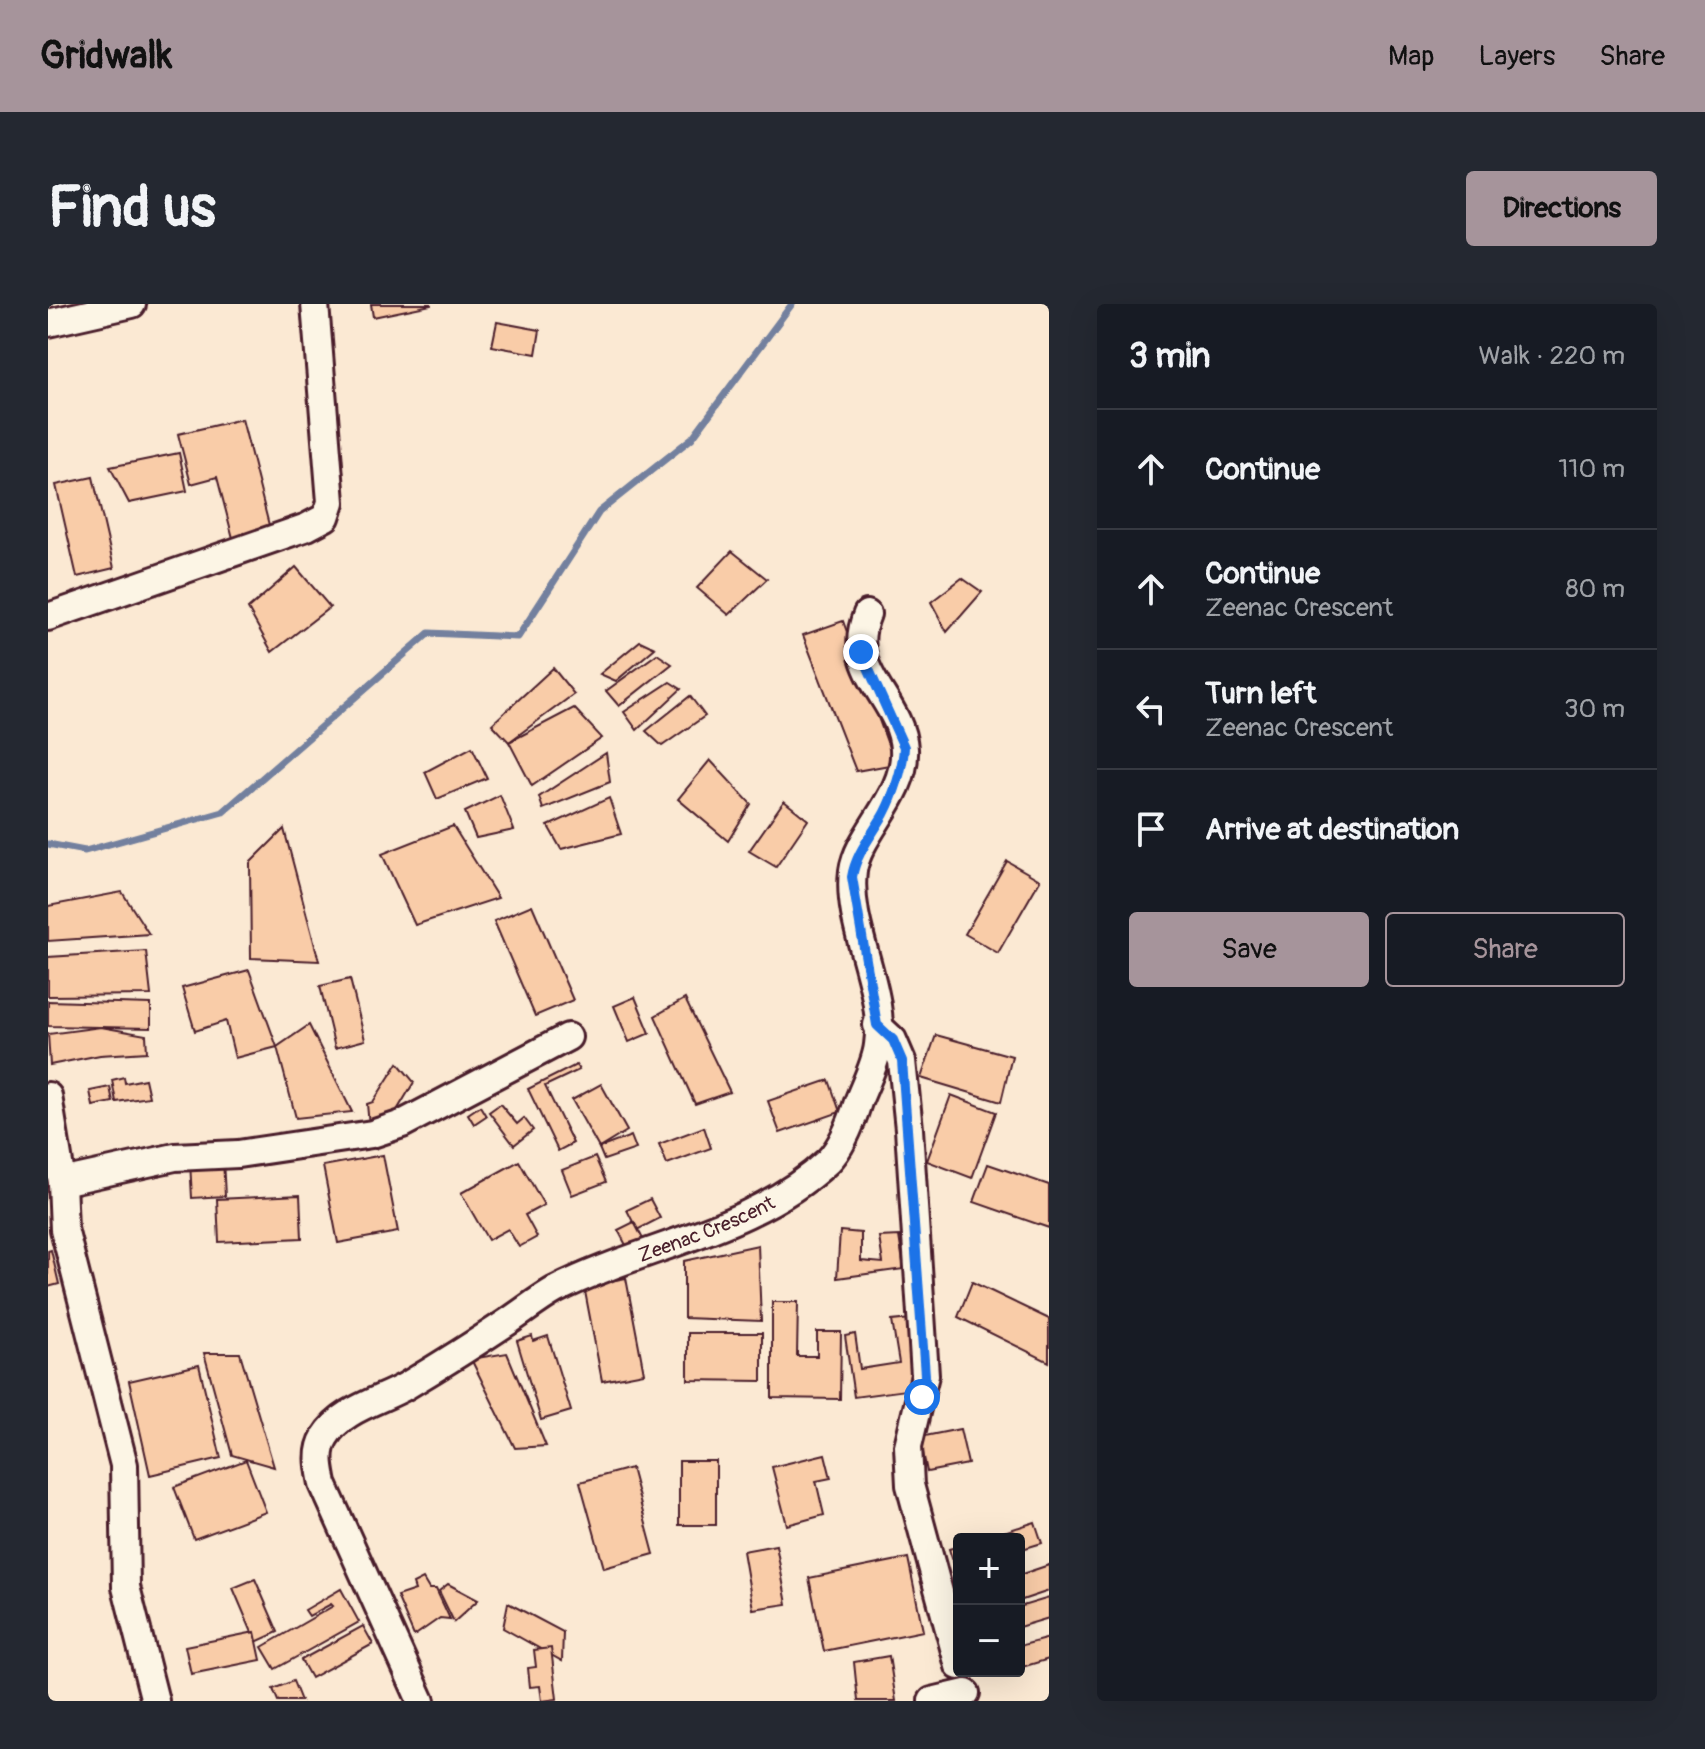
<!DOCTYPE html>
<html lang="en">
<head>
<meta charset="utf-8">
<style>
	:root { --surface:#171b24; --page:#242831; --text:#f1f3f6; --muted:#9ea1a6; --line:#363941; --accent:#a6949b }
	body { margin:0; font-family:Pangolin,sans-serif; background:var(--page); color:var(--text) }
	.controls { position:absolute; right:24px; bottom:24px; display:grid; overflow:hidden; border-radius:8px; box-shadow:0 8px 32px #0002 }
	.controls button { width:72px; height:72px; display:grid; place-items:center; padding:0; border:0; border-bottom:2px solid var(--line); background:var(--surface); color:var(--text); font:40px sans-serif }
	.stop { position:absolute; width:24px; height:24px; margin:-18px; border:6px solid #1a73e8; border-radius:50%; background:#fff }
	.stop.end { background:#1a73e8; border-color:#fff; box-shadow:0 2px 8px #0008 }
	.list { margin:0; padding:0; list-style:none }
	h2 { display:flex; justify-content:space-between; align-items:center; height:104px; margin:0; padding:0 32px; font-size:34px }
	h2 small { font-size:26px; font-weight:400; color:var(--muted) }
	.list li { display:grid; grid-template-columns:52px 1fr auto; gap:24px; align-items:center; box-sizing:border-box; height:120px; padding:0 32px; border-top:2px solid var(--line) }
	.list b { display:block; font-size:30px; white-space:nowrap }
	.list p { margin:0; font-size:26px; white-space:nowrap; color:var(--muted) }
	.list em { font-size:26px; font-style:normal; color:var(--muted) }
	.actions { display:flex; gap:16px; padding:24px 32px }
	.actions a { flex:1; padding:18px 0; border:2px solid var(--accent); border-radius:8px; text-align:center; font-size:28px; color:var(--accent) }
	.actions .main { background:var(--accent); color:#111 }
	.icon { flex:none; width:44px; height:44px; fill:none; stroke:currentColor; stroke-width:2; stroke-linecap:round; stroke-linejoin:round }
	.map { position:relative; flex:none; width:1001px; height:1397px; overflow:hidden; border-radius:8px }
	header { display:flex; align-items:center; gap:48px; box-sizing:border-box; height:112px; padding:0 40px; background:var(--accent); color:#111 }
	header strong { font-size:38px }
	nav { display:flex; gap:44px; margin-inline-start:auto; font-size:28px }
	.intro { display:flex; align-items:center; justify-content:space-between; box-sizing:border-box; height:192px; padding:0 48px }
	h1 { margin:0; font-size:56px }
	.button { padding:20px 36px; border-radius:8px; background:var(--accent); color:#111; font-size:28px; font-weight:700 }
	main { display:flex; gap:48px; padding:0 48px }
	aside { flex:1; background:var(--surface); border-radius:8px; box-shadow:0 8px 32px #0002 }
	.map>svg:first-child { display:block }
</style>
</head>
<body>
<header>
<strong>Gridwalk</strong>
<nav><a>Map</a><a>Layers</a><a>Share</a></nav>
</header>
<div class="intro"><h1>Find us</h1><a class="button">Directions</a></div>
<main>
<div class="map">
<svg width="1001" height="1397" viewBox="0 0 1001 1397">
	<rect width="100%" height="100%" fill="#fbe9d3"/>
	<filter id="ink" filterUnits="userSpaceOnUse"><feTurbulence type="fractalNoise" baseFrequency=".0125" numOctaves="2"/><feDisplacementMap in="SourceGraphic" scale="16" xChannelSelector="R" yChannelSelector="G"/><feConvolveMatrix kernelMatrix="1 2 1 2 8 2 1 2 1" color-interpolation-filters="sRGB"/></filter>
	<g filter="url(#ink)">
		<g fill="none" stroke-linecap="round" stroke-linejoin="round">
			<path stroke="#73809e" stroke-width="7" d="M0 540 37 547 175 508 381 329 470 333 551 208 644 134 744 0"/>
		</g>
		<g fill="#f9cca8" stroke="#4a1f2b" stroke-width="2">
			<path d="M323 0H383V1L325 13Z"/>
			<path d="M449 18 492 26 488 50 444 42Z"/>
			<path d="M194 115 223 229 186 238 169 173 143 180 130 130Z"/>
			<path d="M131 149 139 187 81 199 62 163Z"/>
			<path d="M45 173 66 264 29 273 8 181Z"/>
			<path d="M684 247 719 275 681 311 649 284Z"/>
			<path d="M248 263 282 303 224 348 200 305Z"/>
			<path d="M914 274 934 288 899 328 883 298Z"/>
			<path d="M795 317 847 460 808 467 755 331Z"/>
			<path d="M592 337 607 344 568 377 552 370Z"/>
			<path d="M609 350 624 360 571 402 558 387Z"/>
			<path d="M505 364 526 390 461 438 444 420Z"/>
			<path d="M622 378 633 385 589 426 576 408Z"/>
			<path d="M642 392 657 412 614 442 598 427Z"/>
			<path d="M526 404 554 434 484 482 461 438Z"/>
			<path d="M424 443 439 474 389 495 377 468Z"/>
			<path d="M558 449 562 478 495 505 491 493Z"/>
			<path d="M662 456 703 500 680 537 630 495Z"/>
			<path d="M452 491 466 526 428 534 417 508Z"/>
			<path d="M561 494 573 530 513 545 500 522Z"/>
			<path d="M736 497 760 516 728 563 701 547Z"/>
			<path d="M405 522 450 594 367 621 334 550Z"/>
			<path d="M236 525 271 657 203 654 202 559Z"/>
			<path d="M959 557 992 576 950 649 917 630Z"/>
			<path d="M74 588 101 630 0 637V602Z"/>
			<path d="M484 601 525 696 487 712 446 617Z"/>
			<path d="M98 647 103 691 0 692V653Z"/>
			<path d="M201 666 229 743 187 754 178 717 147 727 134 684Z"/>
			<path d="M302 675 317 736 287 744 272 682Z"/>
			<path d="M587 693 602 729 581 738 566 702Z"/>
			<path d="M637 695 682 788 647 800 607 712Z"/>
			<path d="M0 697 103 700V724L0 722Z"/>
			<path d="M261 721 304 808 248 814 229 743Z"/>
			<path d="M53 723 98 731 99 748 52 751 2 761 0 730Z"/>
			<path d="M888 731 964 752 953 798 873 774Z"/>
			<path d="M350 759 366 778 342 818 321 821 319 800 325 798Z"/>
			<path d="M528 761 531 766 497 782 525 839 510 847 480 785Z"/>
			<path d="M76 773 77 779 97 775 101 793 68 798 64 776Z"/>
			<path d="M781 776 792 808 732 829 720 797Z"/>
			<path d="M553 780 579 827 551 844 524 796Z"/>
			<path d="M62 783 65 798 45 802 42 787Z"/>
			<path d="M903 791 948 808 924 874 879 857Z"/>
			<path d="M452 800 469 820 476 814 485 826 466 841 441 808Z"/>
			<path d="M432 802 438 812 426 820 420 810Z"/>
			<path d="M656 823 663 844 619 860 611 840Z"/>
			<path d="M583 832 588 845 556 856 551 844Z"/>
			<path d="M335 851 350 928 290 939 275 862Z"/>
			<path d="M547 853 558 878 524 891 514 866Z"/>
			<path d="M175 856 177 892 144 894 142 858Z"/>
			<path d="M471 857 496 901 477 911 489 933 471 943 460 925 440 936 413 889Z"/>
			<path d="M940 860 1001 881V924L926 898Z"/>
			<path d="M252 891 254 934 171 938 169 895Z"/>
			<path d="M602 895 612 914 589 926 579 906Z"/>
			<path d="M586 918 596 937 580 945 570 926Z"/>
			<path d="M792 927 813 929V957L835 959 831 933 851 932 856 965 789 974Z"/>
			<path d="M710 941 713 1017 636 1014V957Z"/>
			<path d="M3 946 11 980 0 983V947Z"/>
			<path d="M578 974 596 1069 554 1077 536 982Z"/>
			<path d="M924 978 1001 1015V1058L910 1013Z"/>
			<path d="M724 998H750L749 1052H769V1028H793L792 1095 724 1094Z"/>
			<path d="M863 1015 873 1084 806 1093 797 1032 807 1030 812 1065 851 1059 844 1017Z"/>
			<path d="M640 1029H714V1077L640 1076Z"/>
			<path d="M484 1032 485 1037 500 1032 523 1107 493 1116 469 1037Z"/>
			<path d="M156 1049H192L226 1163 184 1151Z"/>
			<path d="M459 1049 498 1142 467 1144 423 1055Z"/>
			<path d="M151 1061 173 1154 102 1171 81 1077Z"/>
			<path d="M912 1125 920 1160 879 1168 872 1133Z"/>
			<path d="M777 1150 783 1174 768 1177 776 1211 739 1221 724 1163Z"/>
			<path d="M198 1156 218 1208 146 1235 126 1183Z"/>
			<rect x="631" y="1157" width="37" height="64"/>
			<path d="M583 1164 606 1250 556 1264 532 1178Z"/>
			<path d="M987 1218 994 1239 971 1246V1235H934Z"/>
			<path d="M728 1241 739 1300 705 1305 695 1247Z"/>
			<path d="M911 1242V1276L901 1245Z"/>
			<path d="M860 1254 875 1327 776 1347 761 1274Z"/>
			<path d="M1001 1261V1287L971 1297V1271Z"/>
			<path d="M207 1275 230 1328 208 1338 185 1284Z"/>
			<path d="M375 1275 381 1285H388L402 1315 392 1314 366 1332 349 1292 367 1286 365 1280Z"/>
			<path d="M400 1280 430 1296 406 1318 391 1287Z"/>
			<path d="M293 1285 311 1318 227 1365 214 1343 285 1302 283 1300 261 1312 257 1306Z"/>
			<path d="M1001 1294V1314L971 1323V1303Z"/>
			<path d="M460 1299 515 1328 514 1357 455 1324Z"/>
			<path d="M315 1322 325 1340 263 1374 253 1356Z"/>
			<path d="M207 1328 213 1356 143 1370 137 1342Z"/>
			<path d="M1001 1334V1355L971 1364V1342Z"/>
			<path d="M503 1344 509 1395 494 1397 492 1382 482 1383 480 1364 488 1363 486 1346Z"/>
			<path d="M841 1352 848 1397H810L806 1358Z"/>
			<path d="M245 1377 253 1397H230L225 1385Z"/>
		</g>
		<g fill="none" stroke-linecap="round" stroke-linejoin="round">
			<defs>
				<g id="minor">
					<path d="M0 19 84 0"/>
					<path d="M0 313 259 223 278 213 283 198 267 0"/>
					<path d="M829 721 845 736 854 757 861 825 877 1071 860 1142 862 1181 911 1362"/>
					<path d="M0 792 14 878 16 925 76 1161 78 1283 107 1397"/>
					<path d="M14 878 127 853 190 850 324 830 354 820 520 733"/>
					<path id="s1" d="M373 1397 275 1180C272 1164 268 1148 277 1133 294 1105 332 1097 358 1082 393 1061 428 1039 461 1017 476 1007 491 995 507 986 596 941 705 927 780 857 794 843 804 817 810 798 817 780 828 759 830 741 838 684 798 623 805 567 810 529 859 491 856 445 853 394 795 368 819 310"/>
					<path d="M884 1397 918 1389"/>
				</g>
			</defs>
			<use href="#minor" stroke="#4a1f2b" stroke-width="32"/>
			<use href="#minor" stroke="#fcf5e5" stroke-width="26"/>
		</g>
	</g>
	<g fill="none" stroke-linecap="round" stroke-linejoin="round" filter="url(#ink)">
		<path stroke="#1a73e8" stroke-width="10" d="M813 348 856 443C855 464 846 491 836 510 824 531 808 549 804 573L829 721 845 736 854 757 877 1071 874 1093"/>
	</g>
	<g text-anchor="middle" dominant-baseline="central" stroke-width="6" stroke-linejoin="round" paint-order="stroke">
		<g font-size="20" fill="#4a1f2b" stroke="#fcf5e5">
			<text stroke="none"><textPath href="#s1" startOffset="724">Zeenac Crescent</textPath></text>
		</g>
	</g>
</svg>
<div class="controls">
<button>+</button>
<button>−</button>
</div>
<div class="stop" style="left:874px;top:1093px"></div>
<div class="stop end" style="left:813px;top:348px"></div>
</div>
<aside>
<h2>3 min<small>Walk · 220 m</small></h2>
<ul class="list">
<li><svg class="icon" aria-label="ahead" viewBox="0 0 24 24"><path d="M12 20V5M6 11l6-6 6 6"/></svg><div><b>Continue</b></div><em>110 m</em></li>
<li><svg class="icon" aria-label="ahead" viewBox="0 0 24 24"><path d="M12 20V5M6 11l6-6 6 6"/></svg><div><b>Continue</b><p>Zeenac Crescent</p></div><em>80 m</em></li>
<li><svg class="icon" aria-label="left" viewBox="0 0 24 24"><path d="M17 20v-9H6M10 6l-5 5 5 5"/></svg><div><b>Turn left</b><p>Zeenac Crescent</p></div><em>30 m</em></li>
<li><svg class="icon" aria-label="arrive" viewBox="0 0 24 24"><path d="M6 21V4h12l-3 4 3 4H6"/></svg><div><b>Arrive at destination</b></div></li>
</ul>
<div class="actions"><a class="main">Save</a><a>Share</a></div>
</aside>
</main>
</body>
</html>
